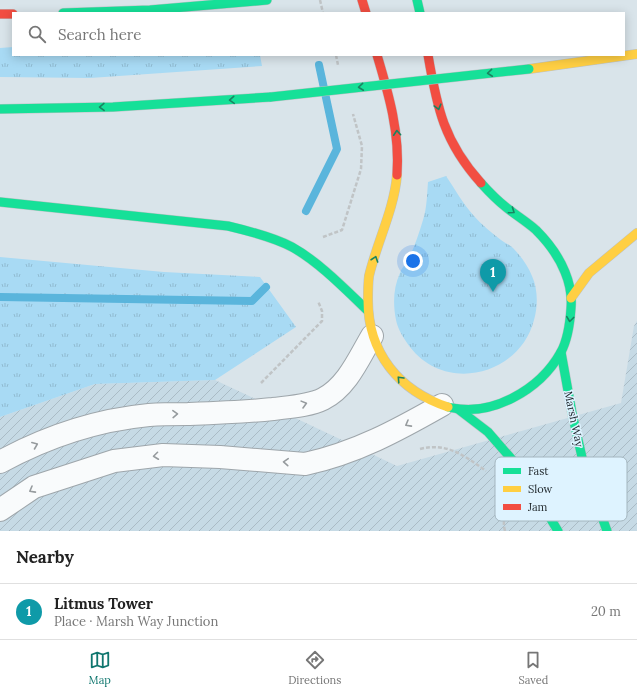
<!DOCTYPE html>
<html lang="en">
<head>
<meta charset="utf-8">
<style>
	:root { --surface:#fff; --page:#f6f6f6; --text:#222; --muted:#767676; --line:#e0e0e0; --accent:#0f766e }
	body { margin:0; font-family:Lora,serif; background:var(--page); color:var(--text) }
	.you { position:absolute; left:413px; top:261px; width:14px; height:14px; margin:-10px; border:3px solid #fff; border-radius:50%; background:#1a73e8; box-shadow:0 0 0 6px #1a73e833 }
	.badge { display:grid; place-items:center; width:26px; height:26px; border-radius:50%; background:var(--accent); color:#fff; font-size:13px; font-weight:700 }
	.pin { position:absolute; translate:-50% -33px; filter:drop-shadow(0 1px 2px #0008) }
	.pin::after { content:''; position:absolute; top:21px; width:14px; height:12px; background:inherit; clip-path:polygon(0 0,100% 0,50% 100%) }
	.list { margin:0; padding:0; list-style:none }
	h2 { display:flex; justify-content:space-between; align-items:center; height:52px; margin:0; padding:0 16px; font-size:17px }
	h2 small { font-size:13px; font-weight:400; color:var(--muted) }
	.list li { display:grid; grid-template-columns:26px 1fr auto; gap:12px; align-items:center; box-sizing:border-box; height:56px; padding:0 16px; border-top:1px solid var(--line) }
	.list b { display:block; font-size:15px; white-space:nowrap }
	.list p { margin:0; font-size:13px; white-space:nowrap; color:var(--muted) }
	.list em { font-size:13px; font-style:normal; color:var(--muted) }
	.icon { flex:none; width:22px; height:22px; fill:none; stroke:currentColor; stroke-width:2; stroke-linecap:round; stroke-linejoin:round }
	.map { position:relative; flex:none; width:637px; height:531px; overflow:hidden }
	.search { position:absolute; background:var(--surface); box-shadow:0 2px 10px #0003; left:12px; right:12px; top:12px; height:44px; display:flex; align-items:center; gap:10px; box-sizing:border-box; padding:0 14px; border-radius:0px; color:var(--muted); font-size:15px }
	.sheet { height:108px; background:var(--surface) }
	nav { display:flex; justify-content:space-around; align-items:center; box-sizing:border-box; height:56px; border-top:1px solid var(--line); background:var(--surface); font-size:11px; color:var(--muted) }
	nav a { display:grid; justify-items:center; gap:2px }
	nav .on { color:var(--accent) }
	.map>svg:first-child { display:block }
</style>
</head>
<body>
<div class="map">
<svg width="637" height="531" viewBox="0 0 637 531">
	<defs>
		<pattern id="industrial-furrows" width="10" height="10" patternUnits="userSpaceOnUse"><rect width="10" height="10" fill="#c6dae5"/><path d="M-1 1l2-2M0 10L10 0M9 11l2-2" fill="none" stroke="#aabbc5"/></pattern>
		<pattern id="grass-tufts" width="24" height="20" patternUnits="userSpaceOnUse"><rect width="24" height="20" fill="#a8daf4"/><path d="M3 7l-1-3M5 7V3M7 7l1-3M15 17l-1-3M17 17v-4M19 17l1-3" fill="none" stroke="#90bbd1"/></pattern>
	</defs>
	<rect width="100%" height="100%" fill="#d9e4ea"/>
	<path fill="url(#industrial-furrows)" d="M637 321V531H0V417L95 384 215 380 397 466 621 403 634 326Z"/>
	<g fill="url(#grass-tufts)">
		<path d="M13 47V55H260L262 66 90 78 0 77V48Z"/>
		<path d="M446 176C455 189 463 204 474 216 481 224 492 233 501 240 505 243 510 245 513 248 521 256 528 266 532 276 538 289 538 306 534 320 520 375 446 394 410 347 404 339 398 330 396 320 393 305 393 288 400 273 402 267 407 263 409 258 415 246 419 233 423 220 427 208 427 194 428 182Z"/>
		<path d="M0 257 164 272 260 277 296 327 215 380 95 384 0 417Z"/>
	</g>
	<g fill="none" stroke-linecap="round" stroke-linejoin="round">
		<g stroke="#5ab5dc" stroke-width="8">
			<path d="M306 211 337 149 319 65"/>
			<path d="M0 297 252 301 266 287"/>
		</g>
		<defs>
			<g id="street">
				<path d="M0 462C46 437 97 420 149 415 162 414 175 414 188 414 216 413 245 412 273 409 288 407 309 406 323 399 347 387 359 358 372 336"/>
				<path d="M0 510 34 487 114 461 163 455 220 457 305 464C356 453 398 430 442 405"/>
			</g>
			<g id="fast">
				<path d="M417 0 420 13"/>
				<path d="M63 13 150 10 267 0"/>
				<path d="M0 109 113 107 271 97"/>
				<path d="M0 202 228 226C249 231 273 237 292 247 319 262 345 289 367 310"/>
				<path d="M561 352 572 413 584 466 607 531"/>
				<path d="M448 407C491 418 540 390 561 352 568 339 570 323 571 308 572 296 570 284 565 272 559 257 548 242 536 230 527 222 517 216 507 208 498 201 489 192 481 183"/>
				<path d="M458 409 488 432 522 471 558 531"/>
			</g>
			<g id="slow">
				<path d="M529 69 637 54"/>
				<path d="M397 175C394 210 377 242 369 276 368 284 368 292 368 300 368 353 399 391 448 407"/>
				<path d="M571 298 589 273 637 233"/>
			</g>
			<g id="jam">
				<path d="M362 0 366 13"/>
				<path d="M0 14H13"/>
				<path d="M377 55C389 95 400 133 397 175"/>
				<path d="M428 55C437 108 444 142 481 183"/>
			</g>
		</defs>
		<use href="#street" stroke="#9ea6ab" stroke-width="24"/>
		<use href="#fast" stroke="#bcc2c5" stroke-width="10"/>
		<use href="#slow" stroke="#bcc2c5" stroke-width="10"/>
		<use href="#jam" stroke="#bcc2c5" stroke-width="10"/>
		<g stroke="#c0c4c6" stroke-width="2.5" stroke-dasharray="4 2" stroke-linecap="butt">
			<path d="M320 0 323 13"/>
			<path d="M336 55 338 65"/>
			<path d="M323 237 342 230 361 169 362 146 353 114"/>
			<path d="M261 383 322 321V311L318 301"/>
			<path d="M420 449C447 442 465 456 486 471"/>
			<path d="M505 531C502 519 505 515 514 508"/>
		</g>
		<use href="#street" stroke="#f9fbfc" stroke-width="22"/>
		<use href="#fast" stroke="#16e098" stroke-width="9"/>
		<use href="#slow" stroke="#ffcf43" stroke-width="9"/>
		<use href="#jam" stroke="#f24e42" stroke-width="9"/>
		<defs>
			<path id="fast-bridge" d="M271 97 529 69"/>
		</defs>
		<use href="#fast-bridge" stroke="#bcc2c5" stroke-width="10" stroke-linecap="butt"/>
		<use href="#fast-bridge" stroke="#16e098" stroke-width="9"/>
	</g>
	<defs><path id="oneway-chevron" d="M-2-3.5L2.5 0L-2 3.5" fill="none" stroke-width="1.6" stroke-linecap="round" stroke-linejoin="round"/></defs>
	<g stroke="#1a8361">
		<use href="#oneway-chevron" transform="translate(490 73) rotate(174)"/>
		<use href="#oneway-chevron" transform="translate(361 87) rotate(174)"/>
		<use href="#oneway-chevron" transform="translate(232 100) rotate(176)"/>
		<use href="#oneway-chevron" transform="translate(102 107) rotate(179)"/>
		<use href="#oneway-chevron" transform="translate(438 107) rotate(75)"/>
		<use href="#oneway-chevron" transform="translate(397 133) rotate(-94)"/>
		<use href="#oneway-chevron" transform="translate(512 211) rotate(35)"/>
		<use href="#oneway-chevron" transform="translate(375 259) rotate(-71)"/>
		<use href="#oneway-chevron" transform="translate(570 319) rotate(97)"/>
		<use href="#oneway-chevron" transform="translate(400 379) rotate(-133)"/>
	</g>
	<g stroke="#969b9e">
		<use href="#oneway-chevron" transform="translate(304 404) rotate(-15)"/>
		<use href="#oneway-chevron" transform="translate(175 414) rotate(-2)"/>
		<use href="#oneway-chevron" transform="translate(408 424) rotate(151)"/>
		<use href="#oneway-chevron" transform="translate(35 445) rotate(-22)"/>
		<use href="#oneway-chevron" transform="translate(156 456) rotate(173)"/>
		<use href="#oneway-chevron" transform="translate(286 462) rotate(-176)"/>
		<use href="#oneway-chevron" transform="translate(32 490) rotate(151)"/>
	</g>
	<g text-anchor="middle" dominant-baseline="central" stroke-width="3" stroke-linejoin="round" paint-order="stroke">
		<g font-size="11" fill="#1e262a" stroke="#def3ff">
			<text transform="translate(574 419) rotate(78)">Marsh Way</text>
		</g>
	</g>
	<rect x="495" y="457" width="132" height="64" rx="6" fill="#def3ff" stroke="#a4b6bf" stroke-width="1"/>
	<rect x="503" y="468" width="18" height="6" fill="#16e098"/>
	<rect x="503" y="486" width="18" height="6" fill="#ffcf43"/>
	<rect x="503" y="504" width="18" height="6" fill="#f24e42"/>
	<g font-size="11" fill="#1e262a">
		<text x="528" y="475">Fast</text>
		<text x="528" y="493">Slow</text>
		<text x="528" y="511">Jam</text>
	</g>
</svg>
<div class="you"></div>
<div class="pin badge" style="left:493px;top:292px;background:#0f9aa8">1</div>
<div class="search"><svg class="icon" aria-label="search" viewBox="0 0 24 24"><circle cx="10" cy="10" r="6"/><path d="M15 15l6 6"/></svg>Search here</div>
</div>
<section class="sheet">
<h2>Nearby<small></small></h2>
<ul class="list">
<li><span class="badge" style="background:#0f9aa8">1</span><div><b>Litmus Tower</b><p>Place · Marsh Way Junction</p></div><em>20 m</em></li>
</ul>
</section>
<nav>
<a class="on"><svg class="icon" aria-label="map" viewBox="0 0 24 24"><path d="M3 6l6-2 6 2 6-2v14l-6 2-6-2-6 2zM9 4v14M15 6v14"/></svg>Map</a>
<a><svg class="icon" aria-label="directions" viewBox="0 0 24 24"><path d="M12 3l9 9-9 9-9-9zM9 14v-3h6M13 9l2 2-2 2"/></svg>Directions</a>
<a><svg class="icon" aria-label="saved" viewBox="0 0 24 24"><path d="M7 4h10v16l-5-4-5 4z"/></svg>Saved</a>
</nav>
</body>
</html>
